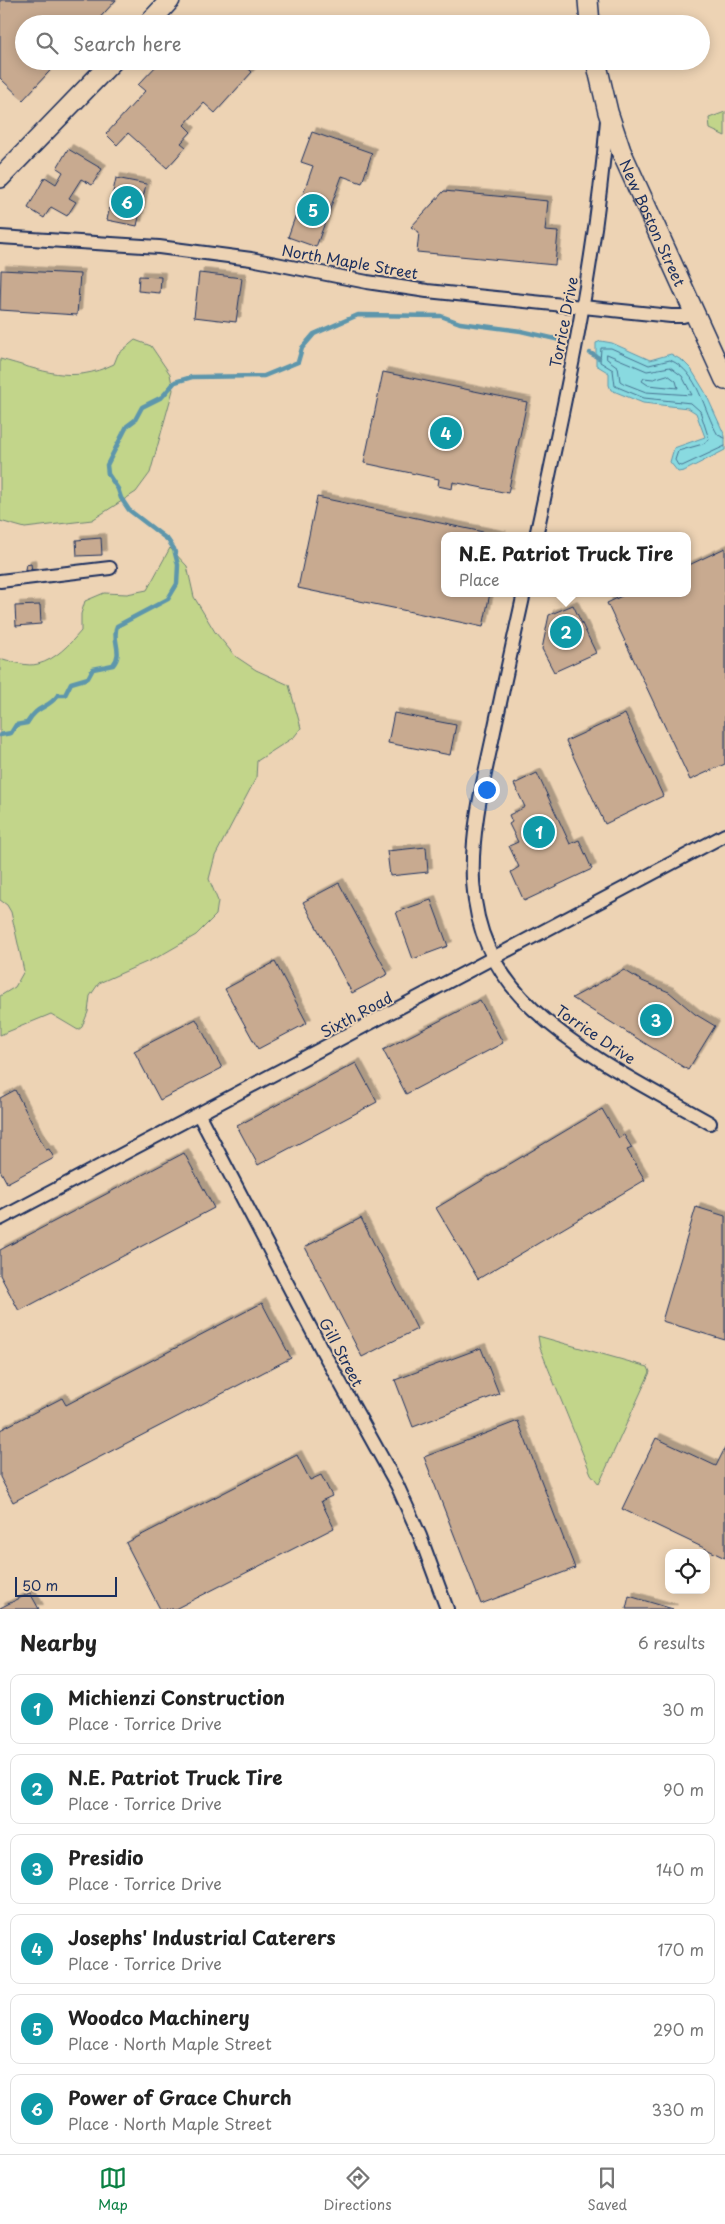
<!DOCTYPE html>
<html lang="en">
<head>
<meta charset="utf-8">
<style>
	:root { --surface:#fff; --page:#f6f6f6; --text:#222; --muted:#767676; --line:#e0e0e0; --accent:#0b8043 }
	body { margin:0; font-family:"Playpen Sans",sans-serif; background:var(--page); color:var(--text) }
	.controls { position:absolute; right:15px; bottom:15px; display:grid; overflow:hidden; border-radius:10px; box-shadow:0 2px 12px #0003 }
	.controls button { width:45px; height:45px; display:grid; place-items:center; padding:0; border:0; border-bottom:1px solid var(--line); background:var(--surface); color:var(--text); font:25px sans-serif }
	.scale { position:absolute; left:15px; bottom:12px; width:102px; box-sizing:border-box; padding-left:5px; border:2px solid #1b2f5e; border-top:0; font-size:14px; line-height:18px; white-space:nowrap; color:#1b2f5e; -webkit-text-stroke:4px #edd3b4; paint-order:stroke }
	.you { position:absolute; left:486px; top:789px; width:18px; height:18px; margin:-12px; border:4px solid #fff; border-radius:50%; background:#1a73e8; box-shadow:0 0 0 8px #1a73e833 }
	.badge { display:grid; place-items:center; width:32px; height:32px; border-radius:50%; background:var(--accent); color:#fff; font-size:16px; font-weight:700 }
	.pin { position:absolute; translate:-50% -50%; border:2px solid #fff; box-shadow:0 1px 5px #0006 }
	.popup { position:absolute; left:441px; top:532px; width:250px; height:65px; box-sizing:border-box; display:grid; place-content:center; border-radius:10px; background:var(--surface); filter:drop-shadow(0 1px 4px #0005); font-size:16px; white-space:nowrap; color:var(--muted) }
	.popup b { font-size:19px; color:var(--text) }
	.popup::after { content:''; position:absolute; left:50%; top:100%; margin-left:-10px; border:10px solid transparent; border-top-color:var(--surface) }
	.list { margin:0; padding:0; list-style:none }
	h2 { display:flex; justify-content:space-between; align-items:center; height:65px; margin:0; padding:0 20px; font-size:21px }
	h2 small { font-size:16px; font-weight:400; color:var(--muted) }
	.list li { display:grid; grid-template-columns:32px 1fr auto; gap:15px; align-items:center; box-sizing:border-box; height:70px; margin:0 10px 10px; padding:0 10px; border:1px solid var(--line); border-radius:10px }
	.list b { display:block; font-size:19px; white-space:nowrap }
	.list p { margin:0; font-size:16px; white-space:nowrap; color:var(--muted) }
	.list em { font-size:16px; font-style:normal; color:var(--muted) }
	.icon { flex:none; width:28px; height:28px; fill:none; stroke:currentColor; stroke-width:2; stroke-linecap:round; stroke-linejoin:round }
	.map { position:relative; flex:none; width:725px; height:1609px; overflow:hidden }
	.search { position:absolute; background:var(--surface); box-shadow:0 2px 12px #0003; left:15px; right:15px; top:15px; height:55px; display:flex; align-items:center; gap:12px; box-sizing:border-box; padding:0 18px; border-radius:28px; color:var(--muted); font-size:19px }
	.sheet { height:545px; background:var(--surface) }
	nav { display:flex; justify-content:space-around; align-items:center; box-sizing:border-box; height:70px; border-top:1px solid var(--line); background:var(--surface); font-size:14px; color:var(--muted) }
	nav a { display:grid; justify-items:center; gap:2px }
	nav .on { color:var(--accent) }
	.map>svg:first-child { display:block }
</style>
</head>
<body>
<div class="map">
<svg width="725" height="1609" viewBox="0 0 725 1609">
	<defs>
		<filter id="shadow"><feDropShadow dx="4.5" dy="-4.5" stdDeviation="0" flood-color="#0004"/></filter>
	</defs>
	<rect width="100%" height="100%" fill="#edd3b4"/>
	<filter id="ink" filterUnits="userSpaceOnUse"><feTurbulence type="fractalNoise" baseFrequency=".02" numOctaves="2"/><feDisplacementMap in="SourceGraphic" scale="10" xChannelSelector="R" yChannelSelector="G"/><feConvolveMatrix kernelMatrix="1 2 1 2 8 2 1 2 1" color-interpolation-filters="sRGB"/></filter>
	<g filter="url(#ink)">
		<g fill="#c2d58a" stroke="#6e8274">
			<path d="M725 112V136L710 129 709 118Z"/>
			<path d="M135 340 151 346 170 374 173 390 150 473 136 492 92 520 25 528 0 521V359C42 370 71 385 114 364L118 354Z"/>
			<path d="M170 548 187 566 194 597 215 632 235 656 256 670 289 685 301 728 294 737 257 761 256 778 215 856 209 879 218 901 216 915 196 935 158 957 99 983 90 996 88 1012 82 1027 78 1030 51 1014 0 1035V996L15 987 24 971 11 912 7 905 0 900V661L3 659C14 662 27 667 38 664 55 660 70 644 81 631V614L85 601 104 593 127 594 147 590Z"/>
			<path d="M538 1336 648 1367 650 1372 599 1484 591 1474 540 1348Z"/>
		</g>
		<path fill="#89dae0" stroke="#5d96ac" d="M601 341 612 343 650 360 671 354 683 361 691 369 705 392 725 436V450L684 471 678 472 670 462 674 448 705 437 696 413 688 408 643 403 611 390 609 385V373L596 365V343Z"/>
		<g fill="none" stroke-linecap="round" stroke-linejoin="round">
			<g stroke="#477392" stroke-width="1">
				<path d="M607 354 647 371 670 367 682 376 692 395 646 392 623 383 620 381 618 367 607 359Z"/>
				<path d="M668 375 676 381 678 388 648 385 642 381 644 378 653 379Z"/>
				<path d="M725 438 718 435C703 410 699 372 670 360L649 365 611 348H601L600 362 613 370 615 386 644 398 691 403 700 411 709 439 703 444 678 451 675 460 678 465 682 466 725 446"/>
			</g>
			<g stroke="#5d96ac" stroke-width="4.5">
				<path d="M590 353 599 358"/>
				<path d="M0 735 11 733 16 725 27 723C38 704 47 710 58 695H65L71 683 88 678 93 669 113 665C124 652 111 640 117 626L168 599 177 584 178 565 174 549 168 540 129 510 121 498 118 489 108 474 107 465 127 426 135 420 142 407 162 397 175 382 192 377 264 376 298 362 302 348 314 334 358 315 441 316 460 323 521 331 560 340"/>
			</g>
		</g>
		<g fill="#c8aa90" stroke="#1b2f5e" filter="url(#shadow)">
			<path d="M0 0H116L94 24H24V61H59L23 100 0 78Z"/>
			<path d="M161 61H240L252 72 215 113 204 103 184 125 191 132 181 143 186 147 167 168 128 133 117 145 106 134 145 91 138 85Z"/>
			<path d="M312 132 372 153 362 183 342 176 316 247 288 237 313 166 301 162Z"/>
			<path d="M68 149 102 169 92 185 81 179 69 198 76 202 67 216 51 207 44 218 28 208 45 177 56 184 63 172 57 168Z"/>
			<path d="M116 178 146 184 137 226 107 220Z"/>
			<path d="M444 191 548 201 545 231 558 232 555 265 417 252 419 232 411 227Z"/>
			<path d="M1 270 80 274 77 315 0 310Z"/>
			<path d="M199 273 242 278 236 322 194 317Z"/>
			<path d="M139 276 161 277 160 293 138 291Z"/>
			<path d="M383 372 527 402 508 493 453 482 452 489 438 486 439 479 364 463Z"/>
			<path d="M317 497 502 536H445V593H490L483 627 298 588Z"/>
			<path d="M101 538 102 555 77 556 76 540Z"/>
			<path d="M725 548V764L690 780 607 603 628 593H687V566Z"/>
			<path d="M31 564 32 572 24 573 26 565Z"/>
			<path d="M40 605 41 624 16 626 15 606Z"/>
			<path d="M573 605 596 653 554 672 542 649 549 615Z"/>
			<path d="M394 713 456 725 450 755 388 743Z"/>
			<path d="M625 714 663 796 605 824 566 741Z"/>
			<path d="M537 773 570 844 579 840 592 869 524 901 511 872 519 867 509 846 518 842 509 824 512 822 509 815 525 807 514 784Z"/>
			<path d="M426 847 428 872 390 876 387 851Z"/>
			<path d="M339 883 388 974 352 993 303 902Z"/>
			<path d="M431 900 448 946 413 959 396 912Z"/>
			<path d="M275 962 307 1023 258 1049 225 989Z"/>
			<path d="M624 970 642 981 669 992 695 1014 715 1026 688 1070 572 998Z"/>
			<path d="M480 1000 503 1043 406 1094 383 1050Z"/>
			<path d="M196 1019 222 1068 160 1100 134 1051Z"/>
			<path d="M356 1063 377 1102 258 1165 237 1126Z"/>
			<path d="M15 1090 46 1150 49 1149 54 1158 7 1183 0 1170V1098Z"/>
			<path d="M602 1109 619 1138 624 1135 632 1148 627 1150 645 1180 478 1279 436 1208Z"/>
			<path d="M184 1153 214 1208 19 1311 0 1275V1250Z"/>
			<path d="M696 1207 725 1216V1340L662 1321Z"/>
			<path d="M361 1218 417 1329 362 1357 305 1247Z"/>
			<path d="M262 1303 291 1358 13 1502 0 1477V1430L62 1398 66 1405Z"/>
			<path d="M481 1348 499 1394 413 1427 395 1380Z"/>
			<path d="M518 1421 575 1568 481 1604 424 1457Z"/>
			<path d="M656 1438 716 1466 725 1448V1558L622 1509Z"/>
			<path d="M297 1455 310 1480 321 1475 332 1496 321 1501 334 1528 175 1609H160L126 1543Z"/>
			<path d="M30 1593 39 1609H0V1608Z"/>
			<path d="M629 1596 673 1609H626Z"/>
		</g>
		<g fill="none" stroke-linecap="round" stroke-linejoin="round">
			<defs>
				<g id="minor">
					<path d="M0 237 159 247 251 259 367 282 427 291 671 316H683L694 313"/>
					<path d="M536 536C566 398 596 261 607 120"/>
					<path d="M0 581 110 568"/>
					<path d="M524 593C513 643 502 692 492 741 470 840 450 931 533 1009 584 1057 650 1089 710 1123"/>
					<path d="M199 1115 322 1350 397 1485 420 1536 447 1609"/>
					<path d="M0 1219 725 835"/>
				</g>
				<g id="secondary">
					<path d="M588 0 590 24"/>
					<path d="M148 24 170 0"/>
					<path id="s1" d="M596 61 608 112 621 151 725 380"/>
					<path d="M0 178 113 61"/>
				</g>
			</defs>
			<use href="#minor" stroke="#1b2f5e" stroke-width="16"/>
			<use href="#secondary" stroke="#1b2f5e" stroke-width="22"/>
			<use href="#minor" stroke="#edd3b4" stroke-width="12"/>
			<use href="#secondary" stroke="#edd3b4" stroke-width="19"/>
		</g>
	</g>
	<g text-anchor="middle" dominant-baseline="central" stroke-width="4" stroke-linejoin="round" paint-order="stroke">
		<g font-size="15" fill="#1b2f5e" stroke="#edd3b4">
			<text stroke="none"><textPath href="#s1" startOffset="172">New Boston Street</textPath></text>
			<text transform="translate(350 261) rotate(10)">North Maple Street</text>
			<text transform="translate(563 322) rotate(-79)">Torrice Drive</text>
			<text transform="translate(356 1014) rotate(-28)">Sixth Road</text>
			<text transform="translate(596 1034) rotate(34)">Torrice Drive</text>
			<text transform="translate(342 1352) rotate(62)">Gill Street</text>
		</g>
	</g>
</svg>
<div class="controls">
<button><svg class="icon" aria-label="locate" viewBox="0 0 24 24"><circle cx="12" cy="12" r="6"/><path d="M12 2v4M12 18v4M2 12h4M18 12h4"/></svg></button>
</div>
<div class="scale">50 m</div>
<div class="you"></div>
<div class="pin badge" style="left:539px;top:832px;background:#0f9aa8">1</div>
<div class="pin badge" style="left:566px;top:632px;background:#0f9aa8">2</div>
<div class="popup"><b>N.E. Patriot Truck Tire</b>Place</div>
<div class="pin badge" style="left:656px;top:1020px;background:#0f9aa8">3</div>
<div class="pin badge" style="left:446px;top:433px;background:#0f9aa8">4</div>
<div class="pin badge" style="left:313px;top:210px;background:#0f9aa8">5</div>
<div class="pin badge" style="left:127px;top:202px;background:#0f9aa8">6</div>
<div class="search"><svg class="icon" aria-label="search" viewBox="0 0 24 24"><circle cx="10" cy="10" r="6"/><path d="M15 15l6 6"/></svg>Search here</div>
</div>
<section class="sheet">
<h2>Nearby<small>6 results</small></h2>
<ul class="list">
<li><span class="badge" style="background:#0f9aa8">1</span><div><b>Michienzi Construction</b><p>Place · Torrice Drive</p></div><em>30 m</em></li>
<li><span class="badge" style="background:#0f9aa8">2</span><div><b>N.E. Patriot Truck Tire</b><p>Place · Torrice Drive</p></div><em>90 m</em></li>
<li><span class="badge" style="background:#0f9aa8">3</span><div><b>Presidio</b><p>Place · Torrice Drive</p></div><em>140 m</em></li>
<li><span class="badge" style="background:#0f9aa8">4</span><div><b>Josephs' Industrial Caterers</b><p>Place · Torrice Drive</p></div><em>170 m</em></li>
<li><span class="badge" style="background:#0f9aa8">5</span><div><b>Woodco Machinery</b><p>Place · North Maple Street</p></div><em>290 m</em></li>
<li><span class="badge" style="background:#0f9aa8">6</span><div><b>Power of Grace Church</b><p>Place · North Maple Street</p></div><em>330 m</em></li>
</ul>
</section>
<nav>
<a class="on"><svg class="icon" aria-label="map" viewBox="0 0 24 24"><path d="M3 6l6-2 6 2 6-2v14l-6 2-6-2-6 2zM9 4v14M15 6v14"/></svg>Map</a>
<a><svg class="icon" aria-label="directions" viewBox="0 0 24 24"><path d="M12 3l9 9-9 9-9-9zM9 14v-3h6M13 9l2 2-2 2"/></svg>Directions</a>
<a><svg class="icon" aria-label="saved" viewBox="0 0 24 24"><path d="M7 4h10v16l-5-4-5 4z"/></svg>Saved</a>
</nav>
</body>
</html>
